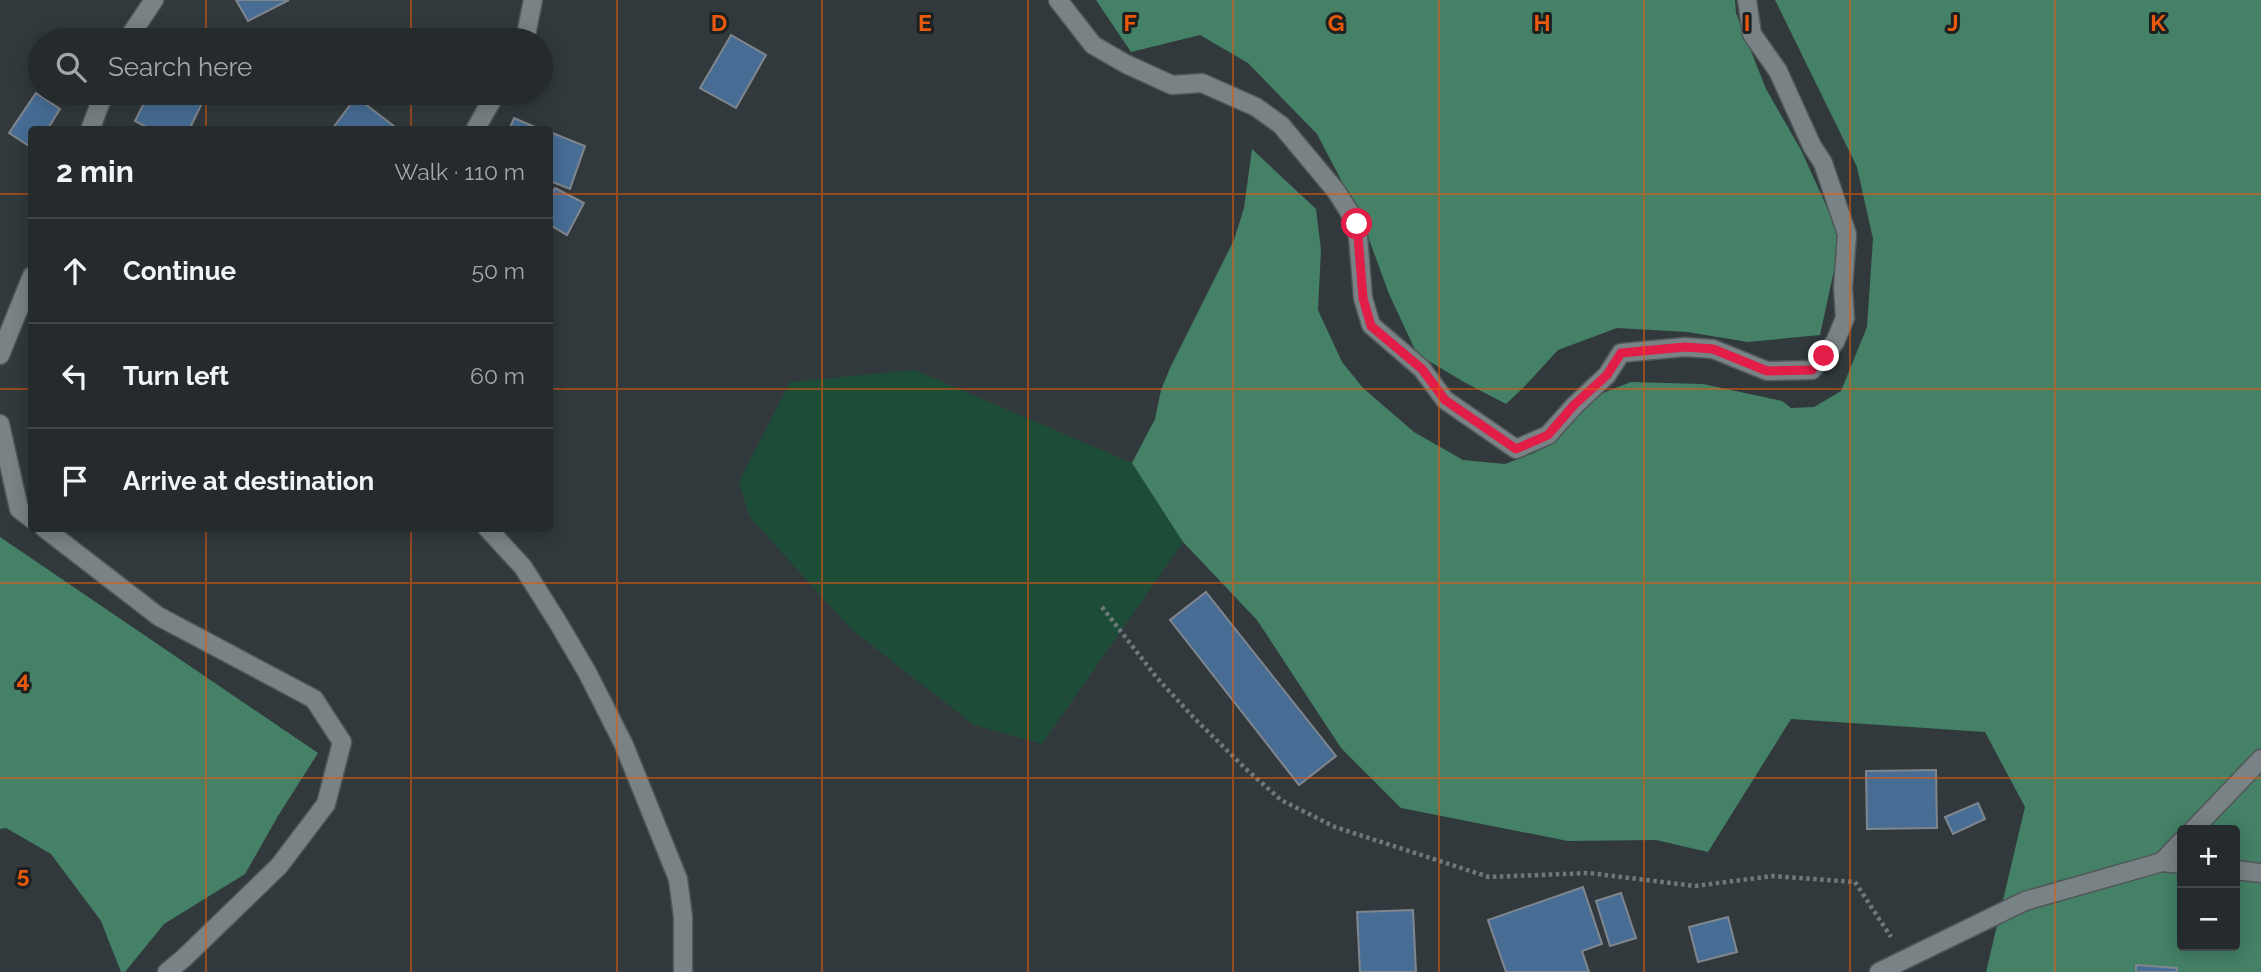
<!DOCTYPE html>
<html lang="en">
<head>
<meta charset="utf-8">
<style>
	:root { --surface:#252b2d; --page:#2d3335; --text:#f1f3f6; --muted:#a3a7aa; --line:#424749 }
	body { margin:0; font-family:Raleway,sans-serif; background:var(--page); color:var(--text) }
	.controls { position:absolute; right:21px; bottom:21px; display:grid; overflow:hidden; border-radius:7px; box-shadow:0 4px 18px #0003 }
	.controls button { width:63px; height:63px; display:grid; place-items:center; padding:0; border:0; border-bottom:2px solid var(--line); background:var(--surface); color:var(--text); font:35px sans-serif }
	.stop { position:absolute; width:21px; height:21px; margin:-16px; border:5px solid #e11d48; border-radius:50%; background:#fff }
	.stop.end { background:#e11d48; border-color:#fff; box-shadow:0 2px 7px #0008 }
	.list { margin:0; padding:0; list-style:none }
	h2 { display:flex; justify-content:space-between; align-items:center; height:91px; margin:0; padding:0 28px; font-size:30px }
	h2 small { font-size:23px; font-weight:400; color:var(--muted) }
	.list li { display:grid; grid-template-columns:46px 1fr auto; gap:21px; align-items:center; box-sizing:border-box; height:105px; padding:0 28px; border-top:2px solid var(--line) }
	.list b { display:block; font-size:26px; white-space:nowrap }
	.list em { font-size:23px; font-style:normal; color:var(--muted) }
	.icon { flex:none; width:38px; height:38px; fill:none; stroke:currentColor; stroke-width:2; stroke-linecap:round; stroke-linejoin:round }
	.map { position:relative; flex:none; width:2261px; height:972px; overflow:hidden }
	.search { position:absolute; background:var(--surface); box-shadow:0 4px 18px #0003; left:28px; top:28px; width:525px; height:77px; display:flex; align-items:center; gap:18px; box-sizing:border-box; padding:0 24px; border-radius:38px; color:var(--muted); font-size:26px }
	.panel { position:absolute; background:var(--surface); box-shadow:0 4px 18px #0003; left:28px; top:126px; width:525px; height:406px; border-radius:7px }
	.map>svg:first-child { display:block }
</style>
</head>
<body>
<div class="map">
<svg width="2261" height="972" viewBox="0 0 2261 972">
	<rect width="100%" height="100%" fill="#31393c"/>
	<path fill="#1d4d39" d="M915 370 1132 463 1183 542 1042 744 974 725 852 630 749 516 739 482 790 382Z"/>
	<g fill="#448166" fill-rule="evenodd">
		<path d="M1096 0H1735L1736 13 1766 89 1801 150 1841 238 1820 335 1748 342 1687 332 1617 328 1558 350 1523 388 1506 404 1464 382 1417 354 1389 294 1362 220 1317 134 1248 63 1200 35 1131 52Z"/>
		<path d="M1775 0H2261V972H1986L2025 807 1985 732 1791 719 1708 852 1656 840 1568 841 1401 808 1341 748 1257 620 1183 542 1132 463 1155 419 1161 390 1170 368 1234 240 1244 208 1252 149 1316 209 1321 250 1318 310 1342 362 1363 388 1414 432 1463 460 1505 464 1534 453 1546 447 1585 400 1631 382 1703 384 1782 401 1791 408 1814 407 1841 391 1867 327 1873 239 1857 167ZM2182 830H2235V946H2182Z"/>
		<path d="M0 537 318 753 278 816 245 874 164 924 125 972H121L101 921 51 854 6 828 0 829Z"/>
	</g>
	<g fill="#476d95" stroke="#80868d" stroke-width="2">
		<path d="M236 0H289L248 21Z"/>
		<path d="M731 35 766 55 736 108 700 88Z"/>
		<path d="M36 93 60 109 47 130H32V148L9 133Z"/>
		<path d="M149 93H207L189 130H152L135 121Z"/>
		<path d="M356 97 399 130H335L333 128Z"/>
		<path d="M514 118 542 130H509Z"/>
		<path d="M550 132 585 146 570 189 550 181Z"/>
		<path d="M555 188 584 203 567 235 550 225V198Z"/>
		<path d="M1206 592 1336 756 1299 785 1170 620Z"/>
		<path d="M1936 770 1937 828 1867 829 1866 771Z"/>
		<path d="M1978 803 1985 819 1953 834 1945 817Z"/>
		<path d="M1583 887 1602 944 1582 951 1589 972H1506L1488 920Z"/>
		<path d="M1621 893 1636 938 1610 946 1596 901Z"/>
		<path d="M1413 910 1416 972H1360L1357 912Z"/>
		<path d="M1728 917 1737 952 1698 962 1689 927Z"/>
		<path d="M2136 965 2177 968V972H2136Z"/>
	</g>
	<g fill="none" stroke-linecap="round" stroke-linejoin="round">
		<defs>
			<g id="minor">
				<path d="M1058 0 1093 45 1126 64 1172 85 1202 83 1256 107 1281 125 1336 191 1357 224 1363 298 1371 325 1422 369 1445 400 1516 449 1548 435 1574 406 1607 375 1621 353 1685 347 1713 349 1767 371 1812 370 1835 342 1845 318 1843 288 1847 234 1823 163 1812 146 1778 71 1752 34 1747 0"/>
				<path d="M127 40 154 0"/>
				<path d="M525 40 533 0"/>
				<path d="M90 130 104 93"/>
				<path d="M475 130 496 93"/>
				<path d="M0 355 32 276"/>
				<path d="M0 424 19 509 32 519"/>
				<path d="M44 528 158 616 314 699 342 742 326 804 279 866 184 958 167 972"/>
				<path d="M487 528 523 567 557 621 587 672 624 745 678 879 683 917V972"/>
				<path d="M2193 830 2261 759"/>
				<path d="M2162 862 2182 841"/>
				<path d="M2235 870 2261 873"/>
				<path d="M1879 972 2025 901 2162 862 2182 864"/>
			</g>
		</defs>
		<use href="#minor" stroke="#505759" stroke-width="21"/>
		<path stroke="#71787b" stroke-width="4.5" stroke-dasharray="3.5 3.5" stroke-linecap="butt" d="M1102 607 1157 678 1195 719 1246 769 1281 800 1335 827 1489 877 1589 873 1695 886 1773 876 1855 882 1891 937"/>
		<use href="#minor" stroke="#798285" stroke-width="18"/>
	</g>
	<g fill="none" stroke-linecap="round" stroke-linejoin="round">
		<path stroke="#e11d48" stroke-width="9" d="M1357 224 1363 298 1371 326 1422 369 1445 400 1516 449 1548 435 1574 405 1607 375 1621 353 1685 347 1713 349 1767 371 1812 370 1824 356"/>
	</g>
	<path fill="none" stroke="#e8590c" stroke-width="2" stroke-opacity="0.55" d="M206 0V40M411 0V40M617 0V972M822 0V972M1028 0V972M1233 0V972M1439 0V972M1644 0V972M1850 0V972M2055 0V972M206 93V130M411 93V130M0 194H32M550 194H2261M0 389H32M550 389H2261M206 528V972M411 528V972M0 583H2261M0 778H2261"/>
	<g font-size="23" text-anchor="middle" font-weight="bold" fill="#e8590c" stroke="#1c2021" stroke-width="6" stroke-linejoin="round" paint-order="stroke">
		<text x="719" y="31">D</text>
		<text x="925" y="31">E</text>
		<text x="1130" y="31">F</text>
		<text x="1336" y="31">G</text>
		<text x="1542" y="31">H</text>
		<text x="1747" y="31">I</text>
		<text x="1953" y="31">J</text>
		<text x="2158" y="31">K</text>
		<text x="23" y="688">4</text>
		<text x="23" y="883">5</text>
	</g>
</svg>
<div class="controls">
<button>+</button>
<button>−</button>
</div>
<div class="stop" style="left:1357px;top:224px"></div>
<div class="stop end" style="left:1824px;top:356px"></div>
<div class="search"><svg class="icon" aria-label="search" viewBox="0 0 24 24"><circle cx="10" cy="10" r="6"/><path d="M15 15l6 6"/></svg>Search here</div>
<section class="panel">
<h2>2 min<small>Walk · 110 m</small></h2>
<ul class="list">
<li><svg class="icon" aria-label="ahead" viewBox="0 0 24 24"><path d="M12 20V5M6 11l6-6 6 6"/></svg><div><b>Continue</b></div><em>50 m</em></li>
<li><svg class="icon" aria-label="left" viewBox="0 0 24 24"><path d="M17 20v-9H6M10 6l-5 5 5 5"/></svg><div><b>Turn left</b></div><em>60 m</em></li>
<li><svg class="icon" aria-label="arrive" viewBox="0 0 24 24"><path d="M6 21V4h12l-3 4 3 4H6"/></svg><div><b>Arrive at destination</b></div></li>
</ul>
</section>
</div>
</body>
</html>
